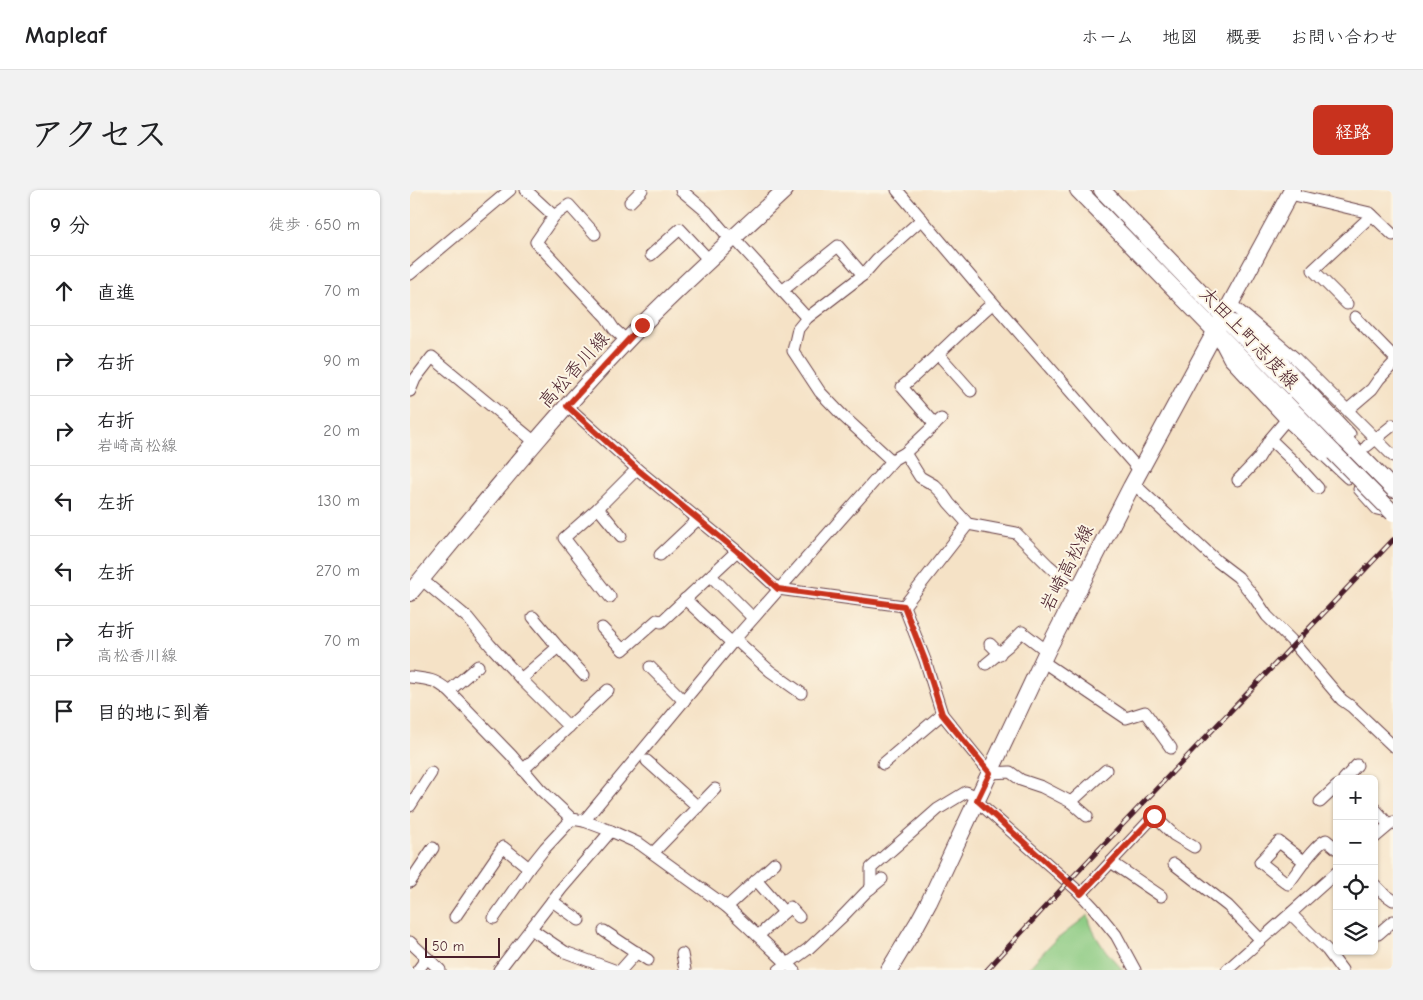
<!DOCTYPE html>
<html lang="ja">
<head>
<meta charset="utf-8">
<style>
	:root { --surface:#fff; --page:#f2f2f2; --text:#202124; --muted:#757577; --line:#e0e0e0; --accent:#c8321e }
	body { margin:0; font-family:"Comic Neue","Klee One",sans-serif; background:var(--page); color:var(--text) }
	.controls { position:absolute; right:15px; bottom:15px; display:grid; overflow:hidden; border-radius:8px; box-shadow:0 1px 4px #0004 }
	.controls button { width:45px; height:45px; display:grid; place-items:center; padding:0; border:0; border-bottom:1px solid var(--line); background:var(--surface); color:var(--text); font:25px sans-serif }
	.scale { position:absolute; left:15px; bottom:12px; width:75px; box-sizing:border-box; padding-left:5px; border:2px solid #4a1f2b; border-top:0; font-size:14px; line-height:18px; white-space:nowrap; color:#4a1f2b; -webkit-text-stroke:4px #fcf5e5; paint-order:stroke }
	.stop { position:absolute; width:15px; height:15px; margin:-11px; border:4px solid #c8321e; border-radius:50%; background:#fff }
	.stop.end { background:#c8321e; border-color:#fff; box-shadow:0 1px 5px #0008 }
	.list { margin:0; padding:0; list-style:none }
	h2 { display:flex; justify-content:space-between; align-items:center; height:65px; margin:0; padding:0 20px; font-size:21px }
	h2 small { font-size:16px; font-weight:400; color:var(--muted) }
	.list li { display:grid; grid-template-columns:32px 1fr auto; gap:15px; align-items:center; box-sizing:border-box; height:70px; padding:0 20px; border-top:1px solid var(--line) }
	.list b { display:block; font-size:19px; white-space:nowrap }
	.list p { margin:0; font-size:16px; white-space:nowrap; color:var(--muted) }
	.list em { font-size:16px; font-style:normal; color:var(--muted) }
	.icon { flex:none; width:28px; height:28px; fill:none; stroke:currentColor; stroke-width:2; stroke-linecap:round; stroke-linejoin:round }
	.map { position:relative; flex:none; width:983px; height:780px; overflow:hidden; border-radius:8px }
	header { display:flex; align-items:center; gap:30px; box-sizing:border-box; height:70px; padding:0 25px; background:var(--surface); border-bottom:1px solid var(--line) }
	header strong { font-size:24px }
	nav { display:flex; gap:28px; margin-inline-start:auto; font-size:18px }
	.intro { display:flex; align-items:center; justify-content:space-between; box-sizing:border-box; height:120px; padding:0 30px }
	h1 { margin:0; font-size:35px }
	.button { padding:12px 22px; border-radius:8px; background:var(--accent); color:#fff; font-size:18px; font-weight:700 }
	main { display:flex; gap:30px; padding:0 30px }
	aside { flex:1; background:var(--surface); border-radius:8px; box-shadow:0 1px 4px #0004 }
	.map>svg:first-child { display:block }
</style>
</head>
<body>
<header>
<strong>Mapleaf</strong>
<nav><a>ホーム</a><a>地図</a><a>概要</a><a>お問い合わせ</a></nav>
</header>
<div class="intro"><h1>アクセス</h1><a class="button">経路</a></div>
<main>
<aside>
<h2>9 分<small>徒歩 · 650 m</small></h2>
<ul class="list">
<li><svg class="icon" aria-label="ahead" viewBox="0 0 24 24"><path d="M12 20V5M6 11l6-6 6 6"/></svg><div><b>直進</b></div><em>70 m</em></li>
<li><svg class="icon" aria-label="right" viewBox="0 0 24 24"><path d="M7 20v-9h11M14 6l5 5-5 5"/></svg><div><b>右折</b></div><em>90 m</em></li>
<li><svg class="icon" aria-label="right" viewBox="0 0 24 24"><path d="M7 20v-9h11M14 6l5 5-5 5"/></svg><div><b>右折</b><p>岩崎高松線</p></div><em>20 m</em></li>
<li><svg class="icon" aria-label="left" viewBox="0 0 24 24"><path d="M17 20v-9H6M10 6l-5 5 5 5"/></svg><div><b>左折</b></div><em>130 m</em></li>
<li><svg class="icon" aria-label="left" viewBox="0 0 24 24"><path d="M17 20v-9H6M10 6l-5 5 5 5"/></svg><div><b>左折</b></div><em>270 m</em></li>
<li><svg class="icon" aria-label="right" viewBox="0 0 24 24"><path d="M7 20v-9h11M14 6l5 5-5 5"/></svg><div><b>右折</b><p>高松香川線</p></div><em>70 m</em></li>
<li><svg class="icon" aria-label="arrive" viewBox="0 0 24 24"><path d="M6 21V4h12l-3 4 3 4H6"/></svg><div><b>目的地に到着</b></div></li>
</ul>
</aside>
<div class="map">
<svg width="983" height="780" viewBox="0 0 983 780">
	<rect width="100%" height="100%" fill="#fcf5e5"/>
	<filter id="ink" filterUnits="userSpaceOnUse"><feTurbulence type="fractalNoise" baseFrequency=".02" numOctaves="2"/><feDisplacementMap in="SourceGraphic" scale="10" xChannelSelector="R" yChannelSelector="G"/><feConvolveMatrix kernelMatrix="1 2 1 2 8 2 1 2 1" color-interpolation-filters="sRGB"/></filter>
	<filter id="wash" filterUnits="userSpaceOnUse"><feTurbulence type="fractalNoise" baseFrequency=".0096" numOctaves="4" result="noise"/><feDisplacementMap in="SourceGraphic" scale="20" xChannelSelector="R" yChannelSelector="G"/><feGaussianBlur stdDeviation="1.12" result="paint"/><feColorMatrix in="noise" values="0 0 0 0 0 0 0 0 0 0 0 0 0 0 0 0 0 1.4 0 .05"/><feComposite in="paint" operator="in"/></filter>
	<g filter="url(#wash)">
		<rect width="100%" height="100%" fill="#f5e2c6"/>
		<path fill="#8bca82" stroke="#6a7456" d="M678 725C683 748 697 763 713 780H617L641 754Z"/>
	</g>
	<g filter="url(#ink)">
		<g fill="none" stroke-linecap="round" stroke-linejoin="round">
			<defs>
				<g id="street">
					<path d="M116 0 144 26 126 52 196 127 204 139 217 151"/>
					<path d="M271 0 297 22 315 43 324 48 397 128"/>
					<path d="M487 0 572 100 730 281"/>
					<path d="M880 4 960 23 983 45"/>
					<path d="M220 12 232 0"/>
					<path d="M144 26 159 15 185 44"/>
					<path d="M241 65 270 39 300 71"/>
					<path d="M0 84 100 0"/>
					<path d="M372 101 428 56 453 85"/>
					<path d="M820 113 885 168 983 266"/>
					<path d="M937 114 903 80 962 25"/>
					<path d="M945 127 983 166"/>
					<path d="M819 129 840 137 876 175 940 244"/>
					<path d="M809 150 819 169 876 230 938 288"/>
					<path d="M529 165 561 201"/>
					<path d="M0 201 5 189 22 167 125 252"/>
					<path d="M157 216 227 279 327 361 368 399 494 416"/>
					<path d="M939 222 941 217 962 199 969 189 983 174"/>
					<path d="M876 230 860 249 886 274 908 298"/>
					<path d="M525 235 492 197C523 170 552 140 583 113"/>
					<path d="M957 256 983 235"/>
					<path d="M495 263 510 287 524 295 532 303 539 313 558 334 606 343 638 375 668 401"/>
					<path d="M482 271 433 226 410 202 383 161 388 139 397 128 453 85 467 69 512 29"/>
					<path d="M828 290 848 269 860 249"/>
					<path d="M723 293 807 371 828 387 844 407 857 426 881 450 932 510 942 517 983 556"/>
					<path d="M949 299 967 319 976 321 980 318"/>
					<path d="M188 318 211 346"/>
					<path d="M558 334 494 416 515 470 532 524 580 583 600 582 611 590 632 597 661 612 696 580"/>
					<path d="M250 365 288 329"/>
					<path d="M301 386 343 428"/>
					<path d="M11 389 58 428 80 455 111 489 159 537"/>
					<path d="M200 407 154 348 188 318 227 279"/>
					<path d="M275 409 322 453"/>
					<path d="M123 427 148 457 174 485"/>
					<path d="M192 438 213 460 247 430 251 432 327 361"/>
					<path d="M325 449 360 481 391 503"/>
					<path d="M580 454 590 464"/>
					<path d="M632 471 716 528 735 522 761 558"/>
					<path d="M576 474 598 456 612 442 637 461"/>
					<path d="M240 477 274 511"/>
					<path d="M0 487C19 490 23 488 39 501L101 565 130 599 162 629 174 631 201 641 230 654 317 717 384 780"/>
					<path d="M111 489 148 457"/>
					<path d="M39 501 68 476"/>
					<path d="M237 571 288 617"/>
					<path d="M473 574 532 524"/>
					<path d="M113 580 198 500"/>
					<path d="M934 589 947 575"/>
					<path d="M567 611 668 701 683 717 706 745 725 780"/>
					<path d="M661 612 677 626"/>
					<path d="M910 612 927 596"/>
					<path d="M0 616 21 583"/>
					<path d="M964 618 979 635"/>
					<path d="M174 631 325 449 484 269 495 263 531 229"/>
					<path d="M964 648 983 632"/>
					<path d="M243 663 305 599"/>
					<path d="M701 672 751 706"/>
					<path d="M895 672 869 652 850 672 878 694C887 683 904 655 916 650L927 659"/>
					<path d="M764 674 818 716 850 749"/>
					<path d="M346 690 374 722"/>
					<path d="M0 692 23 658"/>
					<path d="M964 694 973 703 983 710"/>
					<path d="M461 698V678L528 619 556 602 568 607"/>
					<path d="M671 704 744 626 764 645 784 657"/>
					<path d="M142 711 169 730"/>
					<path d="M317 717 365 673"/>
					<path d="M881 724 917 760 932 780"/>
					<path d="M45 727 93 657 119 678"/>
					<path d="M84 728 119 678 135 658 162 629"/>
					<path d="M121 739 155 762 204 780"/>
					<path d="M194 741 238 770"/>
					<path d="M968 744 983 731"/>
					<path d="M348 746 380 717 389 727"/>
					<path d="M0 752 30 780"/>
					<path d="M272 764 275 780"/>
					<path d="M8 780 17 768"/>
					<path d="M89 780 152 698 201 641"/>
					<path d="M211 780 227 762"/>
					<path d="M369 780 398 759 433 726 456 702 472 689"/>
					<path d="M817 780 927 682"/>
				</g>
				<g id="secondary">
					<path d="M668 0 924 263"/>
					<path d="M692 0 813 126 983 299"/>
					<path d="M0 403C75 312 149 220 231 136 277 89 327 45 375 0"/>
					<path d="M479 780 507 734 519 712 637 461 721 297 882 0"/>
				</g>
			</defs>
			<use href="#street" stroke="#643c42" stroke-width="13"/>
			<use href="#secondary" stroke="#643c42" stroke-width="18"/>
			<use href="#street" stroke="#fff" stroke-width="11"/>
			<use href="#secondary" stroke="#fff" stroke-width="16"/>
			<defs>
				<path id="rail" d="M577 780 658 692 983 350"/>
			</defs>
			<use href="#rail" stroke="#4a1f2b" stroke-width="5"/>
			<use href="#rail" stroke="#fcf5e5" stroke-width="3" stroke-dasharray="9" stroke-linecap="butt"/>
			<defs>
				<path id="secondary-bridge" d="M924 263 983 323"/>
			</defs>
			<use href="#secondary-bridge" stroke="#643c42" stroke-width="18" stroke-linecap="butt"/>
			<use href="#secondary-bridge" stroke="#fff" stroke-width="16"/>
		</g>
	</g>
	<g fill="none" stroke-linecap="round" stroke-linejoin="round" filter="url(#ink)">
		<path stroke="#c8321e" stroke-width="6" d="M232 135 157 216 227 279 327 361 368 399 494 416 515 470 532 524 580 583 567 610 671 704 744 626"/>
	</g>
	<g text-anchor="middle" dominant-baseline="central" stroke-width="4" stroke-linejoin="round" paint-order="stroke">
		<g font-size="19" fill="#4a1f2b" stroke="#fcf5e5">
			<text transform="translate(839 148) rotate(46)">太田上町志度線</text>
			<text transform="translate(164 180) rotate(-48)">高松香川線</text>
			<text transform="translate(657 378) rotate(-63)">岩崎高松線</text>
		</g>
	</g>
</svg>
<div class="controls">
<button>+</button>
<button>−</button>
<button><svg class="icon" aria-label="locate" viewBox="0 0 24 24"><circle cx="12" cy="12" r="6"/><path d="M12 2v4M12 18v4M2 12h4M18 12h4"/></svg></button>
<button><svg class="icon" aria-label="layers" viewBox="0 0 24 24"><path d="M12 4l9 5-9 5-9-5zM3 14l9 5 9-5"/></svg></button>
</div>
<div class="scale">50 m</div>
<div class="stop" style="left:744px;top:626px"></div>
<div class="stop end" style="left:232px;top:135px"></div>
</div>
</main>
</body>
</html>
